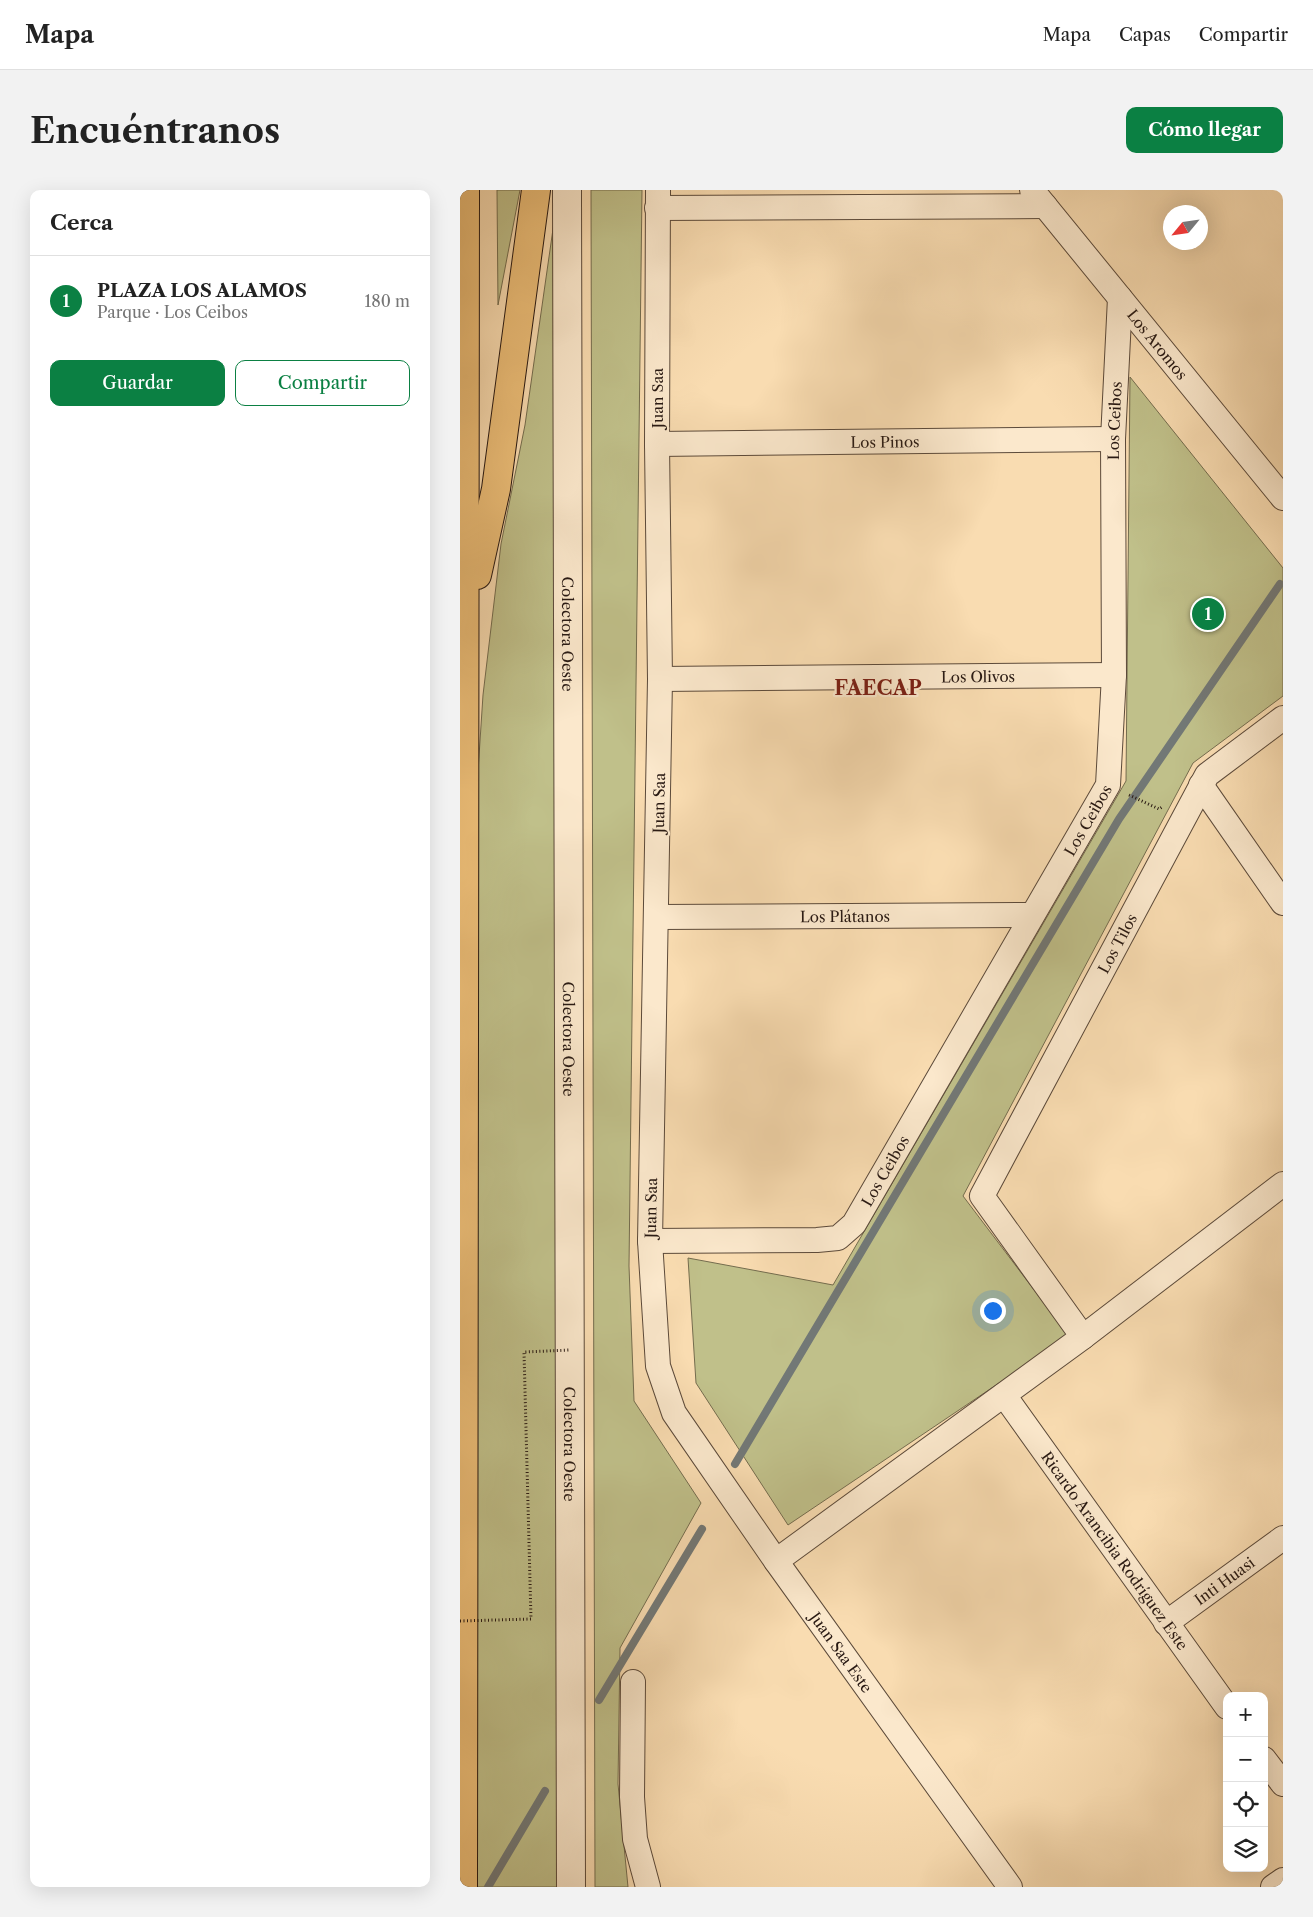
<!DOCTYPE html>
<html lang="es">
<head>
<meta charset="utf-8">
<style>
	:root { --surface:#fff; --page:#f2f2f2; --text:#222; --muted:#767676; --line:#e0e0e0; --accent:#0b8043 }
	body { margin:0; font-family:"Libre Caslon Text",serif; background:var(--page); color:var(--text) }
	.controls { position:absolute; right:15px; bottom:15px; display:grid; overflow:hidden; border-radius:10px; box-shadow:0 5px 20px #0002 }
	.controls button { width:45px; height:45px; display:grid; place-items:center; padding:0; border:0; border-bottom:1px solid var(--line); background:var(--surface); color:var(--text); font:25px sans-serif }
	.compass { position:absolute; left:703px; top:15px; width:45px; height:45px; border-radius:50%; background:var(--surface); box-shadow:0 5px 20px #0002; rotate:241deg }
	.you { position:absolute; left:532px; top:1120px; width:18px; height:18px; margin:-12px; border:4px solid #fff; border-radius:50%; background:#1a73e8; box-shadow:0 0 0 8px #1a73e833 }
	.badge { display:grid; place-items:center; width:32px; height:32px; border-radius:50%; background:var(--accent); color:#fff; font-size:16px; font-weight:700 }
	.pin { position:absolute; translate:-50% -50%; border:2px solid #fff; box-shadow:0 1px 5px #0006 }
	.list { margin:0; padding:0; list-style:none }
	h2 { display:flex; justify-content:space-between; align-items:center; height:65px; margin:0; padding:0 20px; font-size:21px }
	h2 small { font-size:16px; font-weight:400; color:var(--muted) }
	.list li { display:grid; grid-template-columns:32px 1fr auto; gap:15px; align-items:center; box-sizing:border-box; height:90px; padding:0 20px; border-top:1px solid var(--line) }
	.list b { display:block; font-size:19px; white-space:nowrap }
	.list p { margin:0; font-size:16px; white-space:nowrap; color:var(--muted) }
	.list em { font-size:16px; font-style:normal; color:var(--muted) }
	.actions { display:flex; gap:10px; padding:15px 20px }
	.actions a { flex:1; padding:11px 0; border:1px solid var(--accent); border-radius:10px; text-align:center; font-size:18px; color:var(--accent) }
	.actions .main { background:var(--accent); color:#fff }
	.icon { flex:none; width:28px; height:28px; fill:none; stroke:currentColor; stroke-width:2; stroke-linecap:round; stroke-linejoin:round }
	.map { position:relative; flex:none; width:823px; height:1697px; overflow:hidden; border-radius:10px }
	header { display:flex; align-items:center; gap:30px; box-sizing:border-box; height:70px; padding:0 25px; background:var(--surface); border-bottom:1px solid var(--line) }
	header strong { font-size:24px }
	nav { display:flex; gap:28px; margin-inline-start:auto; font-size:18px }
	.intro { display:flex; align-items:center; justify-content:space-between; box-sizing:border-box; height:120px; padding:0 30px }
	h1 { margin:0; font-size:35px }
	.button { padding:12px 22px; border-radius:10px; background:var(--accent); color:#fff; font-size:18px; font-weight:700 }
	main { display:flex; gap:30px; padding:0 30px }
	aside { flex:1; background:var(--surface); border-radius:10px; box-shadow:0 5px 20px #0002 }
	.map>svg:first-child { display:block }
</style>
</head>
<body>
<header>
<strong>Mapa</strong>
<nav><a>Mapa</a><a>Capas</a><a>Compartir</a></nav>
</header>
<div class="intro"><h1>Encuéntranos</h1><a class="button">Cómo llegar</a></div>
<main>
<aside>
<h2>Cerca<small></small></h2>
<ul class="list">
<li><span class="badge">1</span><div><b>PLAZA LOS ALAMOS</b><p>Parque · Los Ceibos</p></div><em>180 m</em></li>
</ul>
<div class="actions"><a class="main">Guardar</a><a>Compartir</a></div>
</aside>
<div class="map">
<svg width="823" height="1697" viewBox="0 0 823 1697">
	<rect width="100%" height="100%" fill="#f9dcb1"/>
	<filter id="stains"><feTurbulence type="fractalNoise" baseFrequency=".004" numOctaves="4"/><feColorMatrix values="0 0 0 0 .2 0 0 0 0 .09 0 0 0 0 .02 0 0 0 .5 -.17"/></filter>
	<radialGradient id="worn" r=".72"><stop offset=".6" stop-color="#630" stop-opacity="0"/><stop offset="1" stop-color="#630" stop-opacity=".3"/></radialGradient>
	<g fill="#c0c08a" stroke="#746c4e">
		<path d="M37 0H60L38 115Z"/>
		<path d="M131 0H182L169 1076 174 1211 241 1313 160 1458 158 1594 168 1697H135Z"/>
		<path d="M98 4 99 1697H12L15 628 23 505 41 354 65 235Z"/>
		<path d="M670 187 823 378V506L733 573 503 1006 609 1146 328 1335 236 1193 228 1068 373 1095 666 591Z"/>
	</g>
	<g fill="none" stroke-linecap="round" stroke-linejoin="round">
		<g stroke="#727876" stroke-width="8">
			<path d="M275 1274 659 629 820 394"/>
			<path d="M139 1510 242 1339"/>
			<path d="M28 1697 85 1601"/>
		</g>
		<defs>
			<g id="minor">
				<path id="s1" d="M198 0 197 254 200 489 190 1051 198 1176 214 1223 316 1371 550 1697"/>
				<path id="s2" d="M572 0 823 308"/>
				<path d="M197 18 585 16"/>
				<path id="s3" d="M197 254 653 249"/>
				<path id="s4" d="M200 489 654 485"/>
				<path d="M741 595 823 713"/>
				<path id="s5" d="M197 727 572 725"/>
				<path id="s6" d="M190 1051 357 1050 378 1048 394 1034 648 595 654 485 653 249 660 108"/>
				<path id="s7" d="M623 1147 522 1006 747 585 823 528"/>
				<path id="s8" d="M544 1205 767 1517"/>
				<path d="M316 1371 623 1147 823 994"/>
				<path id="s9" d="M706 1433 823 1348"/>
				<path d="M173 1492 172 1607 175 1649 188 1697"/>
				<path d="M804 1569 823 1594"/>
				<path d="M813 1697 823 1690"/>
			</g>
			<g id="tertiary">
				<path id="s10" d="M107 0 111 1697"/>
			</g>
			<g id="trunk">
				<path d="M17 385 36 299 76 0"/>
				<path d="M3 1697 5 0"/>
			</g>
		</defs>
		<use href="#minor" stroke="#5c4a3a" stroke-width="26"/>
		<use href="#tertiary" stroke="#5c4a3a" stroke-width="30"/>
		<use href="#trunk" stroke="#281913" stroke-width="30"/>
		<path stroke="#281913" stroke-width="3" stroke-dasharray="1 2.5" stroke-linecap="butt" d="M669 605 699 619 702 617"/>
		<use href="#minor" stroke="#fbe8cc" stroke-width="24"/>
		<use href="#tertiary" stroke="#fbe8cc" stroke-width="28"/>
		<use href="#trunk" stroke="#ecbe78" stroke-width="28"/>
		<path stroke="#281913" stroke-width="3" stroke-dasharray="1 2.5" stroke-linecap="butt" d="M0 1431 71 1429 64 1162 110 1160"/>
	</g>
	<g text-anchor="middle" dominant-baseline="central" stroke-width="4.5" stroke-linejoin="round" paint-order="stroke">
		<g font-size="15" fill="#281913" stroke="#fbe8cc">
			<text stroke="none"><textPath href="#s2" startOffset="199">Los Aromos</textPath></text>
			<text transform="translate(197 208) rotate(-90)">Juan Saa</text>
			<text stroke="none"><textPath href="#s6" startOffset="1081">Los Ceibos</textPath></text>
			<text stroke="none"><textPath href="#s3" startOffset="228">Los Pinos</textPath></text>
			<text stroke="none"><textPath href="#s10" startOffset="444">Colectora Oeste</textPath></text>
			<text stroke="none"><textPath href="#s4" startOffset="318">Los Olivos</textPath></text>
			<text transform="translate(199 613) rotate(-89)">Juan Saa</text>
			<text stroke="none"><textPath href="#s6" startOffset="676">Los Ceibos</textPath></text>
			<text stroke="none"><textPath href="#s5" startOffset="188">Los Plátanos</textPath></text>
			<text stroke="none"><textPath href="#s7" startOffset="460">Los Tilos</textPath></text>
			<text stroke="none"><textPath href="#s10" startOffset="849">Colectora Oeste</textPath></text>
			<text stroke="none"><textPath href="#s6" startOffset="271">Los Ceibos</textPath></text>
			<text transform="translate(191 1018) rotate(-89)">Juan Saa</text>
			<text stroke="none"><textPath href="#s10" startOffset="1254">Colectora Oeste</textPath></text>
			<text stroke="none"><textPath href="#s8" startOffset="191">Ricardo Arancibia Rodríguez Este</textPath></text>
			<text stroke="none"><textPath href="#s9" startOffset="72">Inti Huasi</textPath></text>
			<text stroke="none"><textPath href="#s1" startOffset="1518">Juan Saa Este</textPath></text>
		</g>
		<g font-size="20" font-weight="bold" fill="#7a1f14" stroke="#fbe8cc">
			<text x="418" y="498">FAECAP</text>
		</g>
	</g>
	<rect width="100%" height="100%" filter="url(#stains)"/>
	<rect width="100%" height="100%" fill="url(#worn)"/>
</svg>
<div class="controls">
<button>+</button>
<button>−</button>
<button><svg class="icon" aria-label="locate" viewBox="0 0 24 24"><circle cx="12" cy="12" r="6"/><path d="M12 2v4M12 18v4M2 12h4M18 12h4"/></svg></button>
<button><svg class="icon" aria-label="layers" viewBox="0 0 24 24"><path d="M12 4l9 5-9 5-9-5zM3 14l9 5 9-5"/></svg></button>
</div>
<svg class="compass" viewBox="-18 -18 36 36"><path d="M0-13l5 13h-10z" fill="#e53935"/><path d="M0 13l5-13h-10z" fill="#767676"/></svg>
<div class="you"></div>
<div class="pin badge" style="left:748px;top:424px">1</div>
</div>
</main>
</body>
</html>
